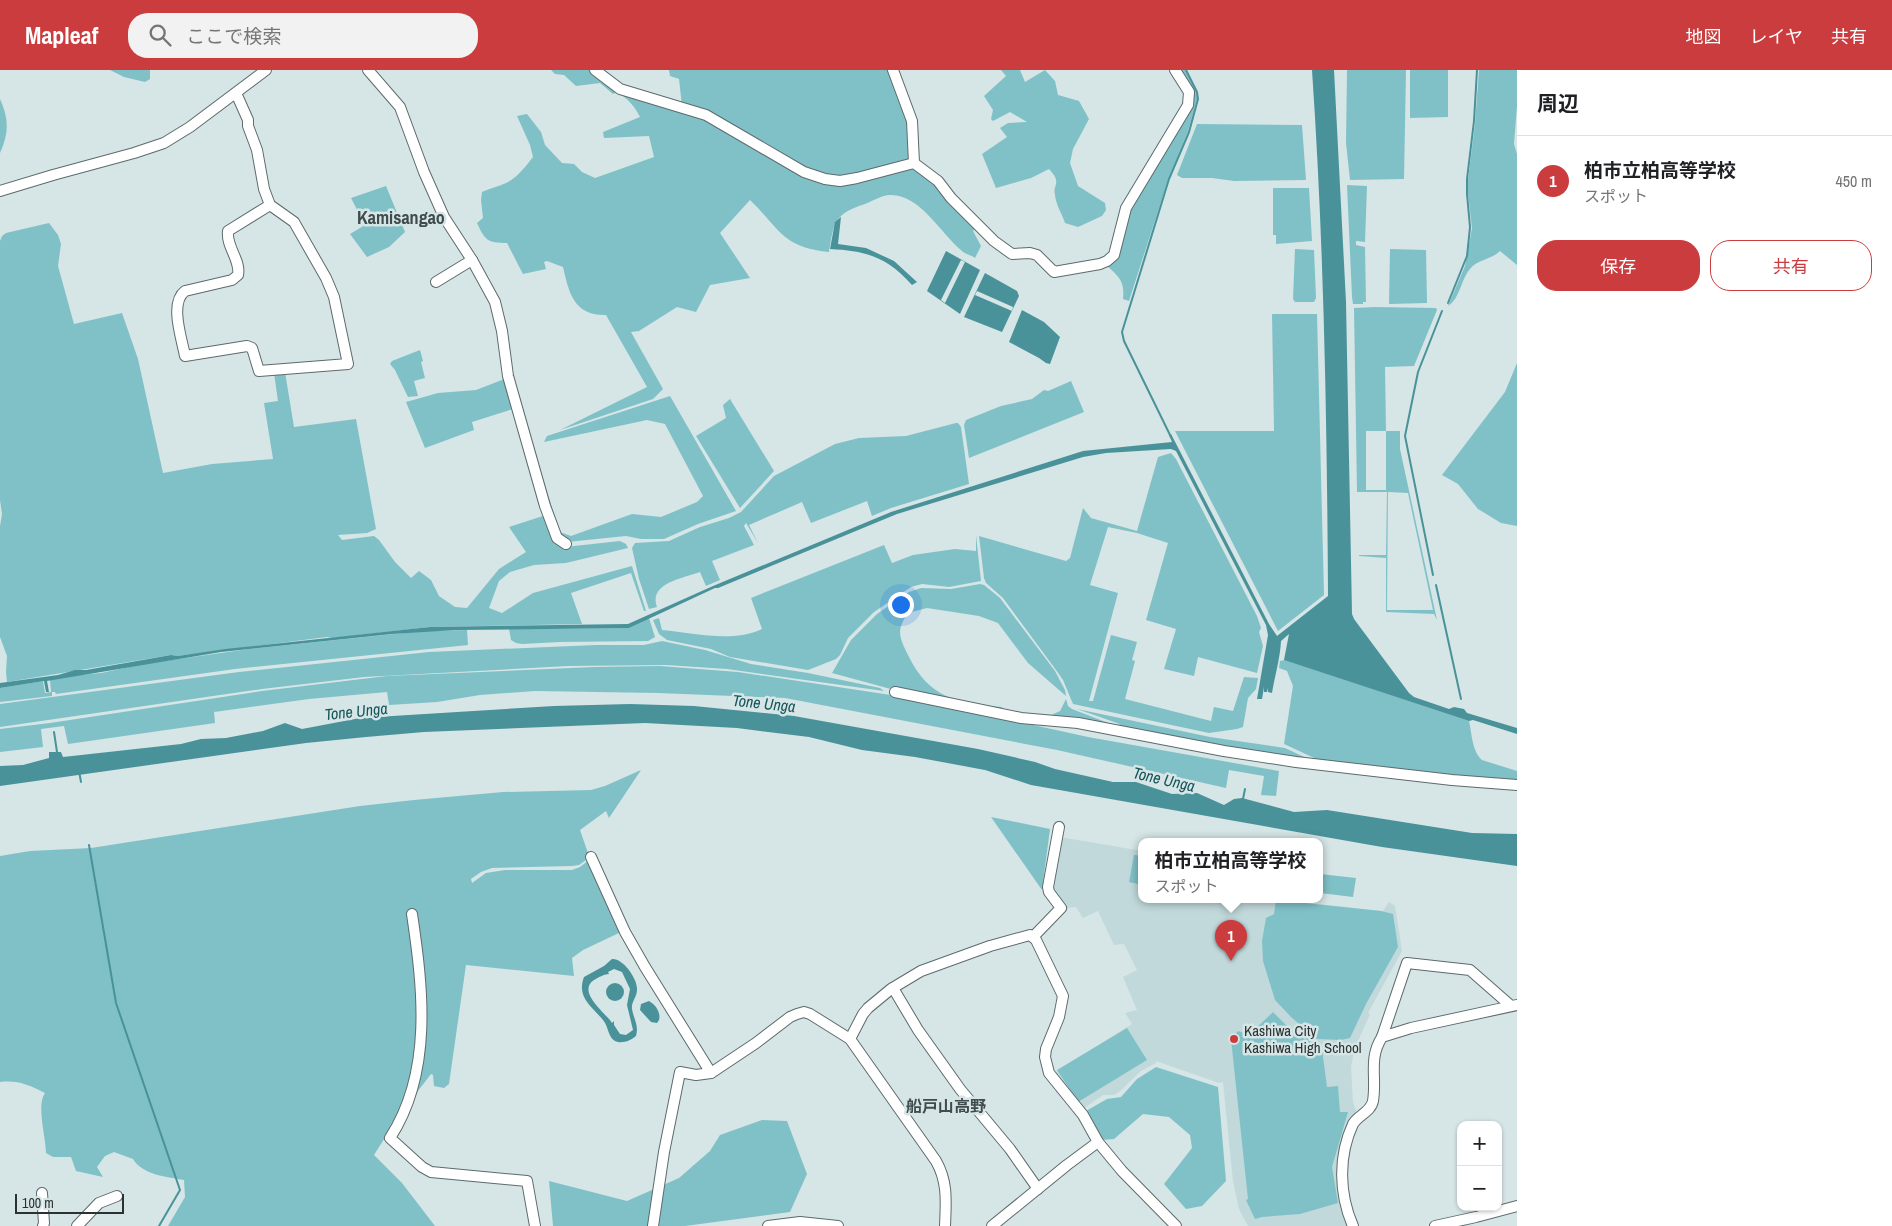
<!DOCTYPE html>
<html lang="ja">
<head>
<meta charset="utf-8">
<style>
	:root { --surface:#fff; --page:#f2f2f2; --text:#202124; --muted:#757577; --line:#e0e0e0; --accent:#cb3c3e }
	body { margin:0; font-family:"Archivo Narrow","Noto Sans JP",sans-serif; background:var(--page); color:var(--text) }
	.controls { position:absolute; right:15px; bottom:15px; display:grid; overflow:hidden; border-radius:10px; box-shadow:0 1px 4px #0004 }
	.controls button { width:45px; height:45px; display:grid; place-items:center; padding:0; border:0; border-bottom:1px solid var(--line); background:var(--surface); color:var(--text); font:25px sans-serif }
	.scale { position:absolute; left:15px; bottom:12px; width:109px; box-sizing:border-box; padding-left:5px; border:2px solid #2c3232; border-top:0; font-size:14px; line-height:18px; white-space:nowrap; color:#2c3232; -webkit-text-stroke:4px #d6e5e6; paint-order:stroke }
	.you { position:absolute; left:900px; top:534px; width:18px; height:18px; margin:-12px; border:4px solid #fff; border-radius:50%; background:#1a73e8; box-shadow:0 0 0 8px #1a73e833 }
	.badge { display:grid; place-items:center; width:32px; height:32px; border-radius:50%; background:var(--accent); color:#fff; font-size:16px; font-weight:700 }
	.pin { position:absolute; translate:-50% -41px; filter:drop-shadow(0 1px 2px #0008) }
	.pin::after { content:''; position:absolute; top:26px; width:18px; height:15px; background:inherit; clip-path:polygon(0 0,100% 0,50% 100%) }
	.popup { position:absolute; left:1138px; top:768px; width:185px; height:65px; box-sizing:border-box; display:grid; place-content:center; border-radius:10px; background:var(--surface); filter:drop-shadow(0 1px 4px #0005); font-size:16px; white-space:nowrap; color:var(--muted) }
	.popup b { font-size:19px; color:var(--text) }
	.popup::after { content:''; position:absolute; left:50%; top:100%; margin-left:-10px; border:10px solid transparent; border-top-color:var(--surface) }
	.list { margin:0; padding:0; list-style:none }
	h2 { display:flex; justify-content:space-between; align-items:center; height:65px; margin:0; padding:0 20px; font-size:21px }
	h2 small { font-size:16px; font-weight:400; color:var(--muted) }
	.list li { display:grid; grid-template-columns:32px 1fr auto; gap:15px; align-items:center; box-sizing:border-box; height:90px; padding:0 20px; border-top:1px solid var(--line) }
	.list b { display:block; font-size:19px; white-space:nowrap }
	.list p { margin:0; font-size:16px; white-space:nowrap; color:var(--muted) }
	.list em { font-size:16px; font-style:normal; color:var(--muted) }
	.actions { display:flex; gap:10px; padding:15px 20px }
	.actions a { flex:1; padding:11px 0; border:1px solid var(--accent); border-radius:20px; text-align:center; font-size:18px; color:var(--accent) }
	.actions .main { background:var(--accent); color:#fff }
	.icon { flex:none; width:28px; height:28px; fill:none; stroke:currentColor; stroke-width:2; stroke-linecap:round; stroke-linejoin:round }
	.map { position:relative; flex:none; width:1517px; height:1156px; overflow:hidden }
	header { display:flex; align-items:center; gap:30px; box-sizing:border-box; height:70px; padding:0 25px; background:var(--accent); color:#fff }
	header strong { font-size:24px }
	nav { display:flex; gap:28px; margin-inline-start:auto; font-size:18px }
	.search { width:350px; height:45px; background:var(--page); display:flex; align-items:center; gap:12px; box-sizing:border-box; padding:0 18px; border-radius:20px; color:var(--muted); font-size:19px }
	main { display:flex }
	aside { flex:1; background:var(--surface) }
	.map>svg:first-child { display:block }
</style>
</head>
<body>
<header>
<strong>Mapleaf</strong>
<div class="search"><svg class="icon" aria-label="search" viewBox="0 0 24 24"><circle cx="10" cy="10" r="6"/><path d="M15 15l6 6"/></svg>ここで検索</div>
<nav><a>地図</a><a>レイヤ</a><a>共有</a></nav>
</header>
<main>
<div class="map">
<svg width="1517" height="1156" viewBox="0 0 1517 1156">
	<rect width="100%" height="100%" fill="#d6e5e6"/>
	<path fill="#c1d9db" d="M1060 767 1142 781V830H1280L1383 841 1389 832 1395 836 1402 881 1368 943 1370 944 1354 980 1351 997 1353 1032 1356 1041 1351 1051 1342 1079 1350 1156H1248L1239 1139 1233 1111 1223 1012 1219 1013 1156 991V993L1141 1001 1119 1022 1114 1025H1103L1083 1039 1054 1003 1132 954 1125 943 1137 940 1123 907 1137 900 1124 874 1114 875 1098 841 1083 848 1076 837 1064 838 1051 820Z"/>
	<g fill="#80c1c8" fill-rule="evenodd">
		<path d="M110 0H150V9L145 12 124 7Z"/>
		<path d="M551 0H594L607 12 705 47 824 110 914 95 926 103 977 156 973 161 981 176 975 188C971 185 965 184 962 181 941 164 920 124 890 125 882 125 873 131 865 134 834 144 834 152 829 182 782 177 781 160 750 130L720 163 750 208 710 215 696 242 677 237 639 261 631 262 663 319 653 329 560 360 647 317 606 245C574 246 569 223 563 197L547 191 544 192 546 199 523 204 507 173C487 173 485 170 477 153L483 148 481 130 482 122C490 118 498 117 506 113 517 108 526 96 533 87L530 75 517 46 527 44 541 62 545 75 562 93 574 94 582 102 595 108 654 87 649 66 604 68 603 62 640 47C634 35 628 29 617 22L613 24 600 13 576 16 564 5 555 4Z"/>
		<path d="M669 0H892L911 44V91L860 106 825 107 682 36 679 9 670 6Z"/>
		<path d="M1001 0H1020L1025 12 1045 0 1055 11 1058 25 1079 31 1089 49 1073 79 1070 93 1078 116 1105 133 1106 140 1102 146 1078 157 1065 153C1062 144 1056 135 1055 125 1052 114 1063 114 1049 99L1031 108 996 118 982 84 1007 67 1000 58 1008 53 1027 52 1010 42 993 51 991 49 993 40 984 26 1006 6Z"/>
		<path d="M1179 0H1185L1197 22V30L1188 61 1169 107 1129 231 1123 229C1125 210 1118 206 1105 194L1123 153 1189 35Z"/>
		<path d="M1347 0H1406L1404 109 1350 110 1346 73Z"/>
		<path d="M1410 0H1448V47L1410 48Z"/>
		<path d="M1479 0H1517V36L1514 74 1517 84V195L1500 181C1491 190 1478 189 1470 199 1461 209 1460 229 1448 236L1465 196 1472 158 1468 124V110L1475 54Z"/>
		<path d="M0 29C9 49 9 63 0 83Z"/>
		<path d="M1197 54 1302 55 1306 110 1234 111 1212 108H1182L1177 105Z"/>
		<path d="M1347 115 1367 116 1365 172 1356 171V175L1365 177 1366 232H1363V234H1353L1352 227Z"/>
		<path d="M386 116 405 162 389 177 367 187 350 164 365 155 351 128Z"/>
		<path d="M1273 118H1309L1312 171 1276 174V165H1273Z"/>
		<path d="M49 153 58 165 61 174 58 196 74 254 122 243 138 289 163 403 212 394 273 389 264 333 278 331 274 303 285 302 294 357 356 349 376 459 367 463 338 465 342 470 374 466 379 470 395 492 411 508 419 501 431 510 439 526 455 537 467 538 499 499 526 482 509 457 546 445 565 477 620 471 626 474 628 478 566 493 534 495 510 502 499 511 489 538 502 543 533 523 632 496 646 541H644L631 503 571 523 582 554 430 557 333 568 327 567 178 586 171 585 7 612 6 602 7 586 0 567V456L2 444 0 430V171L2 166 6 163Z"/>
		<path d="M1295 179 1314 180 1316 228 1314 232H1295L1293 229Z"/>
		<path d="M1390 179 1426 180 1427 233 1389 234Z"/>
		<path d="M1375 237 1436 238 1437 240 1414 296 1385 297 1386 361H1400V379L1437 550 1434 544 1386 542V488L1359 486V485H1386L1387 422H1357L1354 238ZM1366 361H1386V420H1366ZM1388 422 1408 423 1433 540H1387Z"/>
		<path d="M1272 244H1317L1324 525 1278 561 1175 361H1274Z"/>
		<path d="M420 280 423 291 421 292 425 308 414 311 418 326 408 327 395 300 390 294 392 291Z"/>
		<path d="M1517 293V456L1501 453 1478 439 1458 414 1442 405 1505 322Z"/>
		<path d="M507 308 516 338 472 352 474 360 425 378 406 332 438 323 476 320Z"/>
		<path d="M1071 311 1084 342 969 388 964 355 966 350 1001 336 1032 329 1044 320 1048 321Z"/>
		<path d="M670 326 736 441 698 454 664 469H641L626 466 567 472 558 466 532 375 560 462 571 466 632 444 661 447 697 432 703 426 665 354 647 350 544 372 547 366Z"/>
		<path d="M730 329 774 401 740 438 696 366 726 348 723 335Z"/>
		<path d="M956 353H958L961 357 969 414 891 438 872 446 867 431 811 453 802 432 749 455 758 473 746 453 744 456 754 475 712 491 720 510 706 516 700 502C684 508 648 513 657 537L649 539 639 509 632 478 635 473 669 471 700 457 729 448 741 442 774 406 835 374 859 368 906 366Z"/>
		<path d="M1171 383 1176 389 1257 546 1261 558 1259 562 1263 576 1257 603 1198 587 1194 606 1164 599 1176 559 1146 550 1168 473 1137 463 1108 457 1090 515 1118 523 1089 631H1093L1111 565 1137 572 1132 590 1135 591 1125 629 1211 651 1214 637 1233 641 1244 607 1258 608 1256 619 1248 628 1243 657 1237 659 1209 663 1073 634 1063 610 1056 600 1003 528 986 513 984 508 979 466 1066 491 1070 488 1083 438 1091 448 1137 461 1158 387Z"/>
		<path d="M976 465 981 511 949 517 922 514 911 517 874 542 848 568 840 585 836 589 808 600 730 587 711 579 667 570 659 564 653 550 659 548 662 560C694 563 732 573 762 559L751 528 884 475 892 493 913 485 955 479 976 481Z"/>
		<path d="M980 514 984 515 1000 528 1055 601 1065 620 1066 626 1028 593 998 553 979 546 927 538 908 543C896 561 899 566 908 585 929 629 958 633 1002 637L1005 642 898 621 832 603 851 570 877 544 909 522 921 518 951 519Z"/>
		<path d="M649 548 655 567 648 571 560 572 522 574 516 573 511 570 509 559 629 558Z"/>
		<path d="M467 560 468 575 235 599 56 624 55 622H52V626L0 632V618L43 611 45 623 51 622 50 610 68 606 101 603 143 594 249 579 423 561Z"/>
		<path d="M662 571 705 580 751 594 808 603 880 618 884 621 727 599 666 595 568 596 364 607 262 619 0 657V634L239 602 429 582 596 575H644Z"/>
		<path d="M1285 590 1469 651C1472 664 1472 681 1482 690L1517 701V713L1325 693 1284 674 1293 616 1287 601 1279 598 1280 591Z"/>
		<path d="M660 596 738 602 904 627 1088 667 1279 701 1276 726 1261 725 1264 706 1229 700 1226 718 1057 680 785 628 658 623 535 621 480 625 437 632 389 635 387 622 309 629 214 642 215 653 68 674 64 656 41 659 43 677 0 682V659L50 653 262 621 387 606 594 597Z"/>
		<path d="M1066 629 1068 636 1072 639 1116 656 1047 647 1060 641Z"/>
		<path d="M1077 639 1210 667 1285 678 1315 692 1129 660 1117 653Z"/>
		<path d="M641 700 609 748 606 741 580 760 588 783 585 788 586 790 579 795 572 796 492 798 481 802 471 809 472 813 486 803 505 800H572L580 797 589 790 621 862 583 880 572 888 574 906 466 895 449 1014 444 1018 434 1016 433 1005 431 1004 398 1047 374 1085 402 1113 435 1156H168L185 1127 184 1110C168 1107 142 1105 133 1089L114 1082 105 1086 97 1097 103 1107 76 1101 71 1087H53L46 1083C46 1068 36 1035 45 1023 29 1015 18 1010 0 1012V786L30 781 91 778 360 736 414 730 503 722 591 720 605 716Z"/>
		<path d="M991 747 1050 759 1042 820Z"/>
		<path d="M1134 785 1142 786V815L1129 812Z"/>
		<path d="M1320 804 1356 808 1353 827 1320 823Z"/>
		<path d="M1276 830 1381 841 1393 844 1398 877 1366 934 1350 968 1341 970 1317 969 1291 947 1275 930 1263 891 1262 871 1266 848 1274 844Z"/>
		<path d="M1273 942 1292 961 1297 955 1317 971V979H1322L1327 1017 1338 1016 1340 1042H1348L1332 1097 1338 1133 1300 1144 1262 1147 1255 1149 1246 1130 1248 1129 1231 969 1238 961 1249 965Z"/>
		<path d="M1127 958 1147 990 1078 1032 1057 1000Z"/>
		<path d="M1156 997 1218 1017 1226 1111 1202 1136 1186 1139 1164 1114 1192 1078 1190 1065 1169 1047 1143 1044 1114 1069 1102 1070 1086 1041 1107 1029 1121 1027 1137 1009Z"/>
		<path d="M762 1050 787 1051 807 1104 790 1142 685 1156H553L549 1111 627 1131 679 1108 710 1081 720 1065Z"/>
	</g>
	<g fill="#49929a" fill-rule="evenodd">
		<path d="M1312 0H1334L1346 232 1352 544 1354 549 1409 623 1414 627 1449 639 1454 637 1464 639 1467 643 1517 658V664L1473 650 1469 651 1284 590 1289 564 1281 571C1280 589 1275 605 1272 623L1268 622V618L1267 622H1264V617L1262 629H1257L1268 565 1266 555 1176 381 1171 379 1106 383 1083 387 897 444 718 518H715L629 558 456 560 392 564 221 582 47 611 49 622H46L44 611 0 618V613L58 605 75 600H86L171 585 178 586 225 579 430 557 628 554 713 516 891 442 1083 381 1172 372 1169 365 1171 364 1269 554 1277 566 1328 526C1327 351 1324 175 1312 0Z"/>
		<path d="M841 147 838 174 866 178 894 191 917 212 912 215C887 187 867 181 830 179L835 152Z"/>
		<path d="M946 181 980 200 960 244 927 221Z"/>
		<path d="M985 203 1017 221 1019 226 1002 262 964 247Z"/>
		<path d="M1022 240 1044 252 1060 267 1050 294 1046 293 1039 288 1009 272Z"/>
		<path d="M630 634 694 636 794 646 978 679 1035 692 1055 699 1113 712H1136L1172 724 1197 723 1224 735 1234 729 1242 728 1294 742 1327 740 1472 763 1517 764V796L1382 777 1031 715 985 700 915 687 862 680 809 667 737 658 645 653 424 662 366 667 306 673 0 716V696L23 695 49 688V682H61L63 687 181 674 201 669 226 668 263 661 285 653 302 659 360 648 554 636Z"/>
		<path d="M612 889C623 888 638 909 637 920 637 927 631 932 632 939 634 950 639 955 636 966 631 970 625 973 618 972 608 970 609 957 603 950 593 937 576 928 584 907L604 896ZM614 899 622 902 630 919 627 935 633 960 626 965 620 964 614 955V951L612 953C607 944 576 922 594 910 599 907 605 904 609 904L608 902Z"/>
		<circle cx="615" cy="922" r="9"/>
		<path d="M649 931C656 935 661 943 659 950L657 953 651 952 640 940 641 934Z"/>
	</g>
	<g fill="#d6e5e6">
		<path d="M961 190 965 192 945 233 941 230Z"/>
		<path d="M977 221 1013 237 1012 241 975 225Z"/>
	</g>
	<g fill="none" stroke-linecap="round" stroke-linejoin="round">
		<g stroke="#49929a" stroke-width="2">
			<path d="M1448 233 1467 186 1470 157 1467 124V109L1474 51 1477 0"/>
			<path d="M1171 367 1124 271 1122 262 1169 109 1189 62 1198 29 1197 22 1186 0"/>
			<path d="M1433 505 1405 366 1418 302 1442 241"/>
			<path d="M1436 515 1461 629"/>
			<path d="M54 662 57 682"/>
			<path d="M79 701 81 712"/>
			<path d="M1243 729 1245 719"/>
			<path d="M89 775 116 933 180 1120 159 1156"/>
		</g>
		<defs>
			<g id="minor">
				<path d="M368 0 400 37 424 102 444 147 472 190 495 232 502 261 508 306 545 436 557 468 566 474"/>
				<path d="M595 0 620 19 706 45 804 102 825 109 840 111 857 108 914 93 938 111 951 128 994 171 1012 184 1030 183 1037 185 1054 202 1100 194 1107 191 1114 185 1126 138 1188 35 1189 22 1175 0"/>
				<path d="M893 0 912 51 914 93"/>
				<path d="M236 23 248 50V56L257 80 264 119 270 135 294 152 326 208 334 227 348 294 259 301 252 278 247 276 185 286C182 269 169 233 185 221L232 210 238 205C241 190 226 177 228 161L270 135"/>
				<path d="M0 121 53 105 134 83 164 73 190 57 266 0"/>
				<path d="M436 212 472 190"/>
				<path d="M895 622 1021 648 1078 653 1224 681 1296 692 1452 710 1517 715"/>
				<path d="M591 787 625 862 645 897 711 1003"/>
				<path d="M412 844C423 918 433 1002 390 1068L422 1097 431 1102 527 1111 535 1156"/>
				<path d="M1033 867 1061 838 1049 822 1048 817 1059 757"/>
				<path d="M893 918 918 960 960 1019 1010 1079 1038 1119"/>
				<path d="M1382 967 1407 893 1470 900 1510 935"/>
				<path d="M850 969 863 944 868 938 891 919 921 901 990 876 1030 865 1036 870 1063 926 1059 947 1046 979 1045 987 1049 1003 1083 1045 1098 1072 1122 1101 1176 1156"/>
				<path d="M42 1123 44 1153 43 1156"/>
				<path d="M77 1156 99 1133 117 1126"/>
				<path d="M653 1156 664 1082 680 1002 696 1005 711 1003 756 973 790 947 797 944 804 942 810 944 850 969 936 1091C948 1112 946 1132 945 1156"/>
				<path d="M768 1156 800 1152 838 1156"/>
				<path d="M992 1156 1067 1095 1098 1072"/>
				<path d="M1353 1156C1339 1124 1338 1086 1353 1054 1358 1045 1371 1042 1373 1031 1377 1007 1368 989 1382 967L1411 958 1517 935"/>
				<path d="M1435 1156 1476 1147 1517 1136"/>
			</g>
		</defs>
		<use href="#minor" stroke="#5d6a6c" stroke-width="12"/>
		<use href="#minor" stroke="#fff" stroke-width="10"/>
	</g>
	<circle fill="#cb3c3e" stroke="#d6e5e6" stroke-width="2" cx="1234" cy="969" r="5"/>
	<g text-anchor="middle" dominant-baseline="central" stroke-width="5" stroke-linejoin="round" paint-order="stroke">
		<g font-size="15" fill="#2c3232" stroke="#d6e5e6" text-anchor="start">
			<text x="1244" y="960">Kashiwa City<tspan x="1244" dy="17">Kashiwa High School</tspan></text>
		</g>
		<g font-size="16" font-style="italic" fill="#15545a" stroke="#d6e5e6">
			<text transform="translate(764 633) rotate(6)">Tone Unga</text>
			<text transform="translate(356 641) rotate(-6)">Tone Unga</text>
			<text transform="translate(1164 709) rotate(13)">Tone Unga</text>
		</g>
		<g font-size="16" font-weight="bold" fill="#3f4b4c" stroke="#d6e5e6">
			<text x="946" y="1036">船戸山高野</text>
		</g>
		<g font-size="18" font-weight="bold" fill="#3f4b4c" stroke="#d6e5e6">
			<text x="401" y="147">Kamisangao</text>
		</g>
	</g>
</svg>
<div class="controls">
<button>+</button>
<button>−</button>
</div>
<div class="scale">100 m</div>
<div class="you"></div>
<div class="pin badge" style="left:1231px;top:891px">1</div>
<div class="popup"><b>柏市立柏高等学校</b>スポット</div>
</div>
<aside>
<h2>周辺<small></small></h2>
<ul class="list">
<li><span class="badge">1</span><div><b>柏市立柏高等学校</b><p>スポット</p></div><em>450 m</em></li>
</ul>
<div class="actions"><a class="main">保存</a><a>共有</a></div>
</aside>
</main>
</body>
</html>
